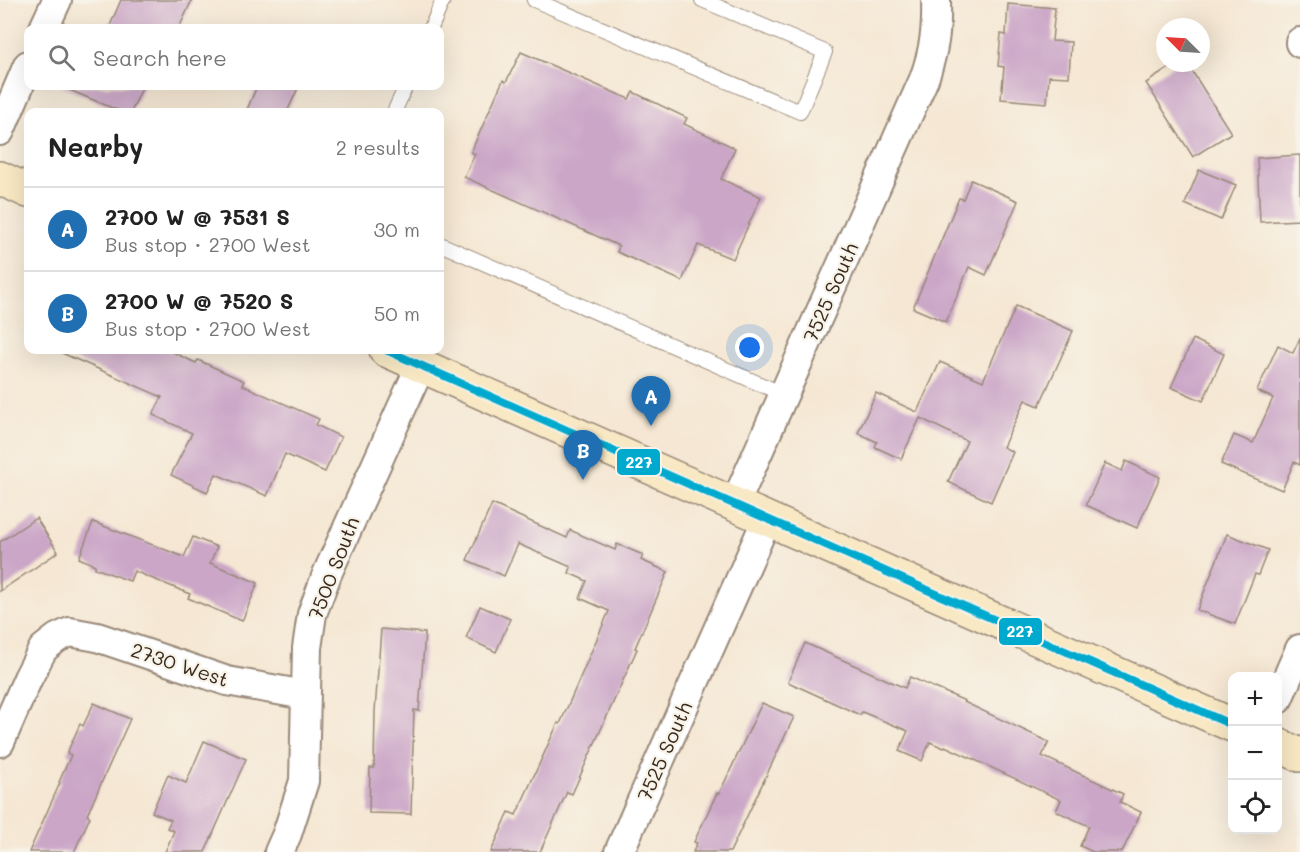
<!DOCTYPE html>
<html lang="en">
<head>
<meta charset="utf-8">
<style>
	:root { --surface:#fff; --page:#f6f6f6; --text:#222; --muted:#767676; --line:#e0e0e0; --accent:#1f6fb2 }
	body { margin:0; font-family:Mali,sans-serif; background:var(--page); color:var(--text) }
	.controls { position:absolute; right:18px; bottom:18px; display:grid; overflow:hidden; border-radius:12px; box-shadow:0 6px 24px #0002 }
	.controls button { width:54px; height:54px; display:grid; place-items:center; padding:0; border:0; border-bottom:2px solid var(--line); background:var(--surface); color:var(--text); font:30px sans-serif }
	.compass { position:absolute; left:1156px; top:18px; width:54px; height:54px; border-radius:50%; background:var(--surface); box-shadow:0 6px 24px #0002; rotate:294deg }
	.you { position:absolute; left:750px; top:348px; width:21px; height:21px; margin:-15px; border:4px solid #fff; border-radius:50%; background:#1a73e8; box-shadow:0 0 0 9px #1a73e833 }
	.badge { display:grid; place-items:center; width:39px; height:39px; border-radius:50%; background:var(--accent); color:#fff; font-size:20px; font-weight:700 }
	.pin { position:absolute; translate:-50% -50px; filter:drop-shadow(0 2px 3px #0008) }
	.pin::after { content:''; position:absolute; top:32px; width:21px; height:18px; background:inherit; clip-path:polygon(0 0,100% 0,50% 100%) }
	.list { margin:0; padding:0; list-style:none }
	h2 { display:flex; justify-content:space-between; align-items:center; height:78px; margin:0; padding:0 24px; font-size:26px }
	h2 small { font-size:20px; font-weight:400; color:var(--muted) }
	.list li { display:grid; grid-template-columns:39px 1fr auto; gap:18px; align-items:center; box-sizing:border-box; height:84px; padding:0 24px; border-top:2px solid var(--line) }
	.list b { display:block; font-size:22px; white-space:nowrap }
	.list p { margin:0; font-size:20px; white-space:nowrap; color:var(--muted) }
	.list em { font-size:20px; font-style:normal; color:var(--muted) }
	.icon { flex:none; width:33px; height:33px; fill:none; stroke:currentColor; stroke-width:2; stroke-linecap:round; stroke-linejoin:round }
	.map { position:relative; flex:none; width:1300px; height:852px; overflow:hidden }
	.search { position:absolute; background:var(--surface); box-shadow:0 6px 24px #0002; left:24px; top:24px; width:420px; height:66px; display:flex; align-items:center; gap:15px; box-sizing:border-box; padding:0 21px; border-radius:12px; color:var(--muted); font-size:22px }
	.panel { position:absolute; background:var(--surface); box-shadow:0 6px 24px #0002; left:24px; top:108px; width:420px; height:246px; border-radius:12px }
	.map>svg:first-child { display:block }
</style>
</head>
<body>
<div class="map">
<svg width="1300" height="852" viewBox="0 0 1300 852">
	<rect width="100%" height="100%" fill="#f7f3e8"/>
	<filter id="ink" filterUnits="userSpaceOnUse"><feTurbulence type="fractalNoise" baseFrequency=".0167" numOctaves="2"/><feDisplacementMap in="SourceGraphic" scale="12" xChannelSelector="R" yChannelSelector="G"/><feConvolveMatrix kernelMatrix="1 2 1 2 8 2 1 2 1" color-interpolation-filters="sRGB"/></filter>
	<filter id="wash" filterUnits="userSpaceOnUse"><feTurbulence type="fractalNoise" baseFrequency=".008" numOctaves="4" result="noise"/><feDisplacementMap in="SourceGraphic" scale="24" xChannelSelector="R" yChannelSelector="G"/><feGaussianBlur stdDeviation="1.35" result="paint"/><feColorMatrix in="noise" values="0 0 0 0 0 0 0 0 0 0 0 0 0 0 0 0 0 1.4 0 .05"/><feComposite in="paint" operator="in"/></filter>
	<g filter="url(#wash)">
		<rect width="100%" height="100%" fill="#f5e7d3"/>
		<g id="blocks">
			<g fill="#cba6c7">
				<path d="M121 0H192L179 28H109Z"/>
				<path d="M1008 4 1055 8 1052 41 1071 42 1069 77 1049 76 1047 103 1001 99 1004 67 998 66 1001 34 1006 35Z"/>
				<path d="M521 52 629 99 633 92 687 118 684 124 735 148 721 179 761 197 733 259 698 245 682 281 617 252 619 246 464 177 475 154 471 152 503 80 506 82Z"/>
				<path d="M1177 63H1187L1231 133 1193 157 1146 83Z"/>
				<path d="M60 86H143L131 112H122Z"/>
				<path d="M257 86H299L287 112H246Z"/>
				<path d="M1300 155V220L1260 222 1257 158Z"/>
				<path d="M1199 170 1236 185 1221 220 1185 204Z"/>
				<path d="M971 180 1018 201 986 275 969 267 946 322 913 308 959 198 963 199Z"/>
				<path d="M1016 306 1073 331 1039 406 1025 400 1003 447 1013 452 991 502 948 482 967 441 920 418 901 459 875 447 877 442 858 433 876 393 917 412 940 362 983 381Z"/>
				<path d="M1300 338V465L1294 462 1282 490 1221 464 1234 435 1253 443 1273 398 1257 391 1278 345 1293 353Z"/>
				<path d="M1193 339 1224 354 1203 401 1171 387Z"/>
				<path d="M55 350H168L196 363 198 360 244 381 242 385 319 419 316 425 341 437 325 472 285 454 267 496 216 474 207 492 171 475 192 433 153 415 162 397Z"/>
				<path d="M1126 461 1160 477 1137 528 1086 505 1105 463 1122 471Z"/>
				<path d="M492 504 567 538 570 530 615 550 617 544 643 555 641 560 668 572 635 648 637 649 572 794 567 792 540 852H491L509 812 516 815 558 723 560 724 609 611 580 598 587 581 569 573 571 567 518 544 504 576 467 560Z"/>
				<path d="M36 518 58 552 0 591V542Z"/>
				<path d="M93 522 184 557 193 537 217 547 210 563 258 583 242 621 188 598 190 594 134 571 130 581 95 568V565L79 558Z"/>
				<path d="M1227 534 1268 550 1258 575 1255 574 1235 624 1197 610Z"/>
				<path d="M480 606 510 619 496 652 466 638Z"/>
				<path d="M381 629 425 633 419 711 414 710 411 814 369 813 370 768H374L375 711Z"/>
				<path d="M805 643 905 688 910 677 965 701 964 702 1049 742 1042 756 1123 794 1120 802 1141 812 1122 852H1093L1080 846 1089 826 1056 811 1061 800 945 746 944 748 930 742 922 761 899 751 908 731 862 712 860 715 788 682Z"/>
				<path d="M94 703 130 719 87 815 90 817 74 852H29L60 783 59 782 71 755 67 753 80 724 83 726Z"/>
				<path d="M762 703 794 717 730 852H693L697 843 694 842 717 793 719 794Z"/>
				<path d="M204 741 246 759 205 852H165L174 831 167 828 171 820 152 812 168 775 186 783Z"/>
			</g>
		</g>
	</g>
	<g filter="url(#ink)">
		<use href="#blocks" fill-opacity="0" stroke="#988878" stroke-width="1.5"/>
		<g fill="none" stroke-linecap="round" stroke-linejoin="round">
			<defs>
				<g id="service">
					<path d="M534 0 800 112 825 52 702 0"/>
					<path d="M431 28 443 0"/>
					<path d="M394 112 406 86"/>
					<path d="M440 244 785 395"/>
				</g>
				<g id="minor">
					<path d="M44 28 57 0"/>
					<path d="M1300 43V42"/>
					<path d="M0 131 28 65"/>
					<path d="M735 504 924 79C934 51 937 30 936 0"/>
					<path d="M1278 699 1300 649"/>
					<path d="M0 742 28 678 43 649 57 638 70 632 97 637 227 681 305 695"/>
					<path d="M279 852 287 834 304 781 307 648 312 614 327 574 421 365"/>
					<path d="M619 852 767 519"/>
				</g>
				<g id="secondary">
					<path d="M0 178 28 191"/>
					<path d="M386 350 1232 725"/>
					<path d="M1278 745 1300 755"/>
				</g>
			</defs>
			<use href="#service" stroke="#988878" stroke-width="16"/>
			<use href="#minor" stroke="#988878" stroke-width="32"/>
			<use href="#secondary" stroke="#988878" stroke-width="36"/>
			<use href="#service" stroke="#fff" stroke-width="14"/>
			<use href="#minor" stroke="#fff" stroke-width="28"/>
			<use href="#secondary" stroke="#f8e8c3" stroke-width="33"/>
			<defs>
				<path id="bus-1" d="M386 350 1232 725"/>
			</defs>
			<use href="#bus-1" stroke="#f7f3e8" stroke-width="12"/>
			<use href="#bus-1" stroke="#00a9ce" stroke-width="8"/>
		</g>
	</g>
	<g text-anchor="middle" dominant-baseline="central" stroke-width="4.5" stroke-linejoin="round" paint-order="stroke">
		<g font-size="20" fill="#3b2a1e" stroke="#f7f3e8">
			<text transform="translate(830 292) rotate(-66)">7525 South</text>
			<text transform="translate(333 568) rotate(-69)">7500 South</text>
			<text transform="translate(180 664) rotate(18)">2730 West</text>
			<text transform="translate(664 751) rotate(-66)">7525 South</text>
		</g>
	</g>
	<g stroke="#f7f3e8" stroke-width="2">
		<rect x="616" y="448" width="45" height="28" rx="6" fill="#00a9ce"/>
		<rect x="998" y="617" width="45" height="29" rx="6" fill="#00a9ce"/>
	</g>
	<g font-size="16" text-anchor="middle" font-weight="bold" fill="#fff">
		<text x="639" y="468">227</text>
		<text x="1020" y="637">227</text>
	</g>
</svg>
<div class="controls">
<button>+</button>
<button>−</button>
<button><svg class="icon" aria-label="locate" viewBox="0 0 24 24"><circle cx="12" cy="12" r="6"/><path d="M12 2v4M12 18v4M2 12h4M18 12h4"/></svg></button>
</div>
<svg class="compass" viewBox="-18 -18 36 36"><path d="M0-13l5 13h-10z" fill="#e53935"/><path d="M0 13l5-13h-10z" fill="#767676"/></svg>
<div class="you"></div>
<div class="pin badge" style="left:651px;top:426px">A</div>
<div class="pin badge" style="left:583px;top:480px">B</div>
<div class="search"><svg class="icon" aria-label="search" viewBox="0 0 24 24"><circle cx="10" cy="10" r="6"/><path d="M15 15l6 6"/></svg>Search here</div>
<section class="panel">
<h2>Nearby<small>2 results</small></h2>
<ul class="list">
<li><span class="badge">A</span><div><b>2700 W @ 7531 S</b><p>Bus stop · 2700 West</p></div><em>30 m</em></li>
<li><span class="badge">B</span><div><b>2700 W @ 7520 S</b><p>Bus stop · 2700 West</p></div><em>50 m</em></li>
</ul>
</section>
</div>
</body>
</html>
